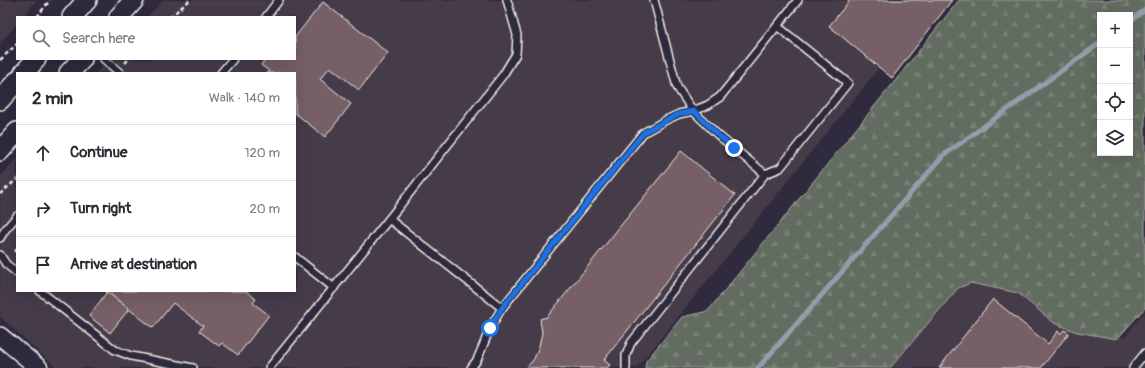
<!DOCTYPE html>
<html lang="en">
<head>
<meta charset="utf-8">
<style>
	:root { --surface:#fff; --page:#f2f2f3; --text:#2b2b33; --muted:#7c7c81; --line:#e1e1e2 }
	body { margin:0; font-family:Pangolin,sans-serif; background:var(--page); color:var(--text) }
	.controls { position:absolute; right:12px; top:12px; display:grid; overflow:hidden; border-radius:0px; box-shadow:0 4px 16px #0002 }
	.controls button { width:36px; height:36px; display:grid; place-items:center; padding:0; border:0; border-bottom:1px solid var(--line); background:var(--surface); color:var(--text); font:20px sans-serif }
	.stop { position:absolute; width:12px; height:12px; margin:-9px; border:3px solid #1a73e8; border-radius:50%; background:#fff }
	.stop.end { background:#1a73e8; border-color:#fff; box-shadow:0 1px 4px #0008 }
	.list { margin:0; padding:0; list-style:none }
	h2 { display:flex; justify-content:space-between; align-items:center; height:52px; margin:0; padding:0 16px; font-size:17px }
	h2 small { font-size:13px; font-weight:400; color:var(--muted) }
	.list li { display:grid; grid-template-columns:26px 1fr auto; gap:12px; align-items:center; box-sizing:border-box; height:56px; padding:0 16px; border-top:1px solid var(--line) }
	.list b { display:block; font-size:15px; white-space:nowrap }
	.list em { font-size:13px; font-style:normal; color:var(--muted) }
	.icon { flex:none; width:22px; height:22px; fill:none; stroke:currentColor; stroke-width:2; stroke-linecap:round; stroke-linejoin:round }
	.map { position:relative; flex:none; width:1145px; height:368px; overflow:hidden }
	.search { position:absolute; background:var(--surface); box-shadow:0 4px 16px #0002; left:16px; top:16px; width:280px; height:44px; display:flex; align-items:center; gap:10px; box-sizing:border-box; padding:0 14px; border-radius:0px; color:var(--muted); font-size:15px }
	.panel { position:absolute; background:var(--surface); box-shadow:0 4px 16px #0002; left:16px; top:72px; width:280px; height:220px; border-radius:0px }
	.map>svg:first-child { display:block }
</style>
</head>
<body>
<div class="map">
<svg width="1145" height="368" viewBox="0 0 1145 368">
	<defs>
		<pattern id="forest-firs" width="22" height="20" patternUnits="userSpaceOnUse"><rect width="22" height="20" fill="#626c60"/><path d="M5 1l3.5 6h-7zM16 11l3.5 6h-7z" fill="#798177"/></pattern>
	</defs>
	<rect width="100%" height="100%" fill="#2f2a3d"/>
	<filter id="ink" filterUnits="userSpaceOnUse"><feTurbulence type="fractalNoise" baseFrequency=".025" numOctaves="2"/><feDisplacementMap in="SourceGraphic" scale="8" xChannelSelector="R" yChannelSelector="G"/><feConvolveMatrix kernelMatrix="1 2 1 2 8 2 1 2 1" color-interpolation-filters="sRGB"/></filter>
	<g filter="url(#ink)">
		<g fill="#443a49">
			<path d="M0 0H37L23 17H17V24L0 44Z"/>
			<path d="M163 0H934L637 368H57L0 317V177L17 158V291H295V73H96L109 59H295V17H147Z"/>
			<path d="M998 251 1124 338 1145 311V368H868Z"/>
		</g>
		<path fill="url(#forest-firs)" stroke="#abaea4" fill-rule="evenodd" d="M959 0H1145V308L1117 339 1077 332 1054 323 1018 293 971 283 958 288 890 368H645L646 361 682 317 708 311 895 81ZM1100 15H1130V153H1100Z"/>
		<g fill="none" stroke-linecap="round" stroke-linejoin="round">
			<g stroke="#969caa" stroke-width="5">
				<path d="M1130 21 1145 10"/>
				<path d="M758 368 944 155 1100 43"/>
			</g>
		</g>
		<g fill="#765e66" stroke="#f4f1e8">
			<path d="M850 0H952L892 78 829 26Z"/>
			<path d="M323 2 388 53 359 90 330 67 320 79 351 104 325 137 295 113V73H267L269 71 261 65 265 59H295V37Z"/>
			<path d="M681 151 735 195 604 360 610 365 607 368H526L534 359 539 346 542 333 540 319 547 317Z"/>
			<path d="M106 291H246L256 299 253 303 269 315 238 355 222 343 219 346 199 331 203 326 173 303 153 328Z"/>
			<path d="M107 292 129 309 110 333 89 316Z"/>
			<path d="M993 299 1048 344 1058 331 1060 334 1064 330 1069 333 1041 368H939Z"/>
		</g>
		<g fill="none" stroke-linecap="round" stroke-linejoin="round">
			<defs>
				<g id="service">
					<path d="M654 0 677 87 693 111 719 136 765 174 780 168 848 83 777 26"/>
					<path d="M266 17 279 0"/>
					<path d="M104 59 120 73"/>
					<path d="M221 73 233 59"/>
					<path d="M389 219 502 308"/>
					<path d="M0 238 5 230 17 216"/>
					<path d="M0 255 6 264 17 273"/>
					<path d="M295 257 334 288"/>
					<path d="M40 291 115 350 131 356 193 368"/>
					<path d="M269 368 389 219 503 75 516 54 517 35 507 0"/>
					<path d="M471 368 477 360 483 346 490 328 502 308 643 133 666 120 679 114 693 111 708 105 720 97 798 0"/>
					<path d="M626 368V355L631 343 765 174"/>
					<path d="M1133 368 1145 353"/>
				</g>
				<path id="tertiary" d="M0 336 39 368"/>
				<g id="secondary">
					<path d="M72 17 87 0"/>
					<path d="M119 17 134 0"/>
					<path d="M24 73 36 59"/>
					<path d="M69 73 82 59"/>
					<path d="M0 100 17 81"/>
					<path d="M0 151 17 132"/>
				</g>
			</defs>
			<use href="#service" stroke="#f4f1e8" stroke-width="10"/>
			<use href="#tertiary" stroke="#f4f1e8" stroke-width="20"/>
			<use href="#secondary" stroke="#f4f1e8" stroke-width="22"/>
			<g stroke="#f4f1e8" stroke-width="2.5" stroke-dasharray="4 3" stroke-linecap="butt">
				<path d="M37 17 50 0"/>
				<path d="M170 17 190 0"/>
				<path d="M0 60 17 44"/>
				<path d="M125 63 129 59"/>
				<path d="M0 194 17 179"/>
				<path d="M15 252 17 249"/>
			</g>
			<use href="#service" stroke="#2f2a3d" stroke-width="7"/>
			<use href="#tertiary" stroke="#2f2a3d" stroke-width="17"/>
			<use href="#secondary" stroke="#2f2a3d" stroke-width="19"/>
		</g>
	</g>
	<g fill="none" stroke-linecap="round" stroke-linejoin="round" filter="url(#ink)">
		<path stroke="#1a73e8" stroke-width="5" d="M490 328 502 308 644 132 679 114 694 111 719 136 734 148"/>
	</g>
</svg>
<div class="controls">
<button>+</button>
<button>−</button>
<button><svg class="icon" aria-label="locate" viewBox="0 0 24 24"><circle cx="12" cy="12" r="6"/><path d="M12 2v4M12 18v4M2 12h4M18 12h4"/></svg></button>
<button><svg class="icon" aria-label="layers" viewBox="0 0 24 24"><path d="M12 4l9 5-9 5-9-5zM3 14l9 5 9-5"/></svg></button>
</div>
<div class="stop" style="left:490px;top:328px"></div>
<div class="stop end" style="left:734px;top:148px"></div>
<div class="search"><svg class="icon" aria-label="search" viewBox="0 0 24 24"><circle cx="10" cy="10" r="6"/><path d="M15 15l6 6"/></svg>Search here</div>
<section class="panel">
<h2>2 min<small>Walk · 140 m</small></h2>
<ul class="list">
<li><svg class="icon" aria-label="ahead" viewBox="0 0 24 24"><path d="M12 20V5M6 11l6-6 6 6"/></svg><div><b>Continue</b></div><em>120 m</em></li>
<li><svg class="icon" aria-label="right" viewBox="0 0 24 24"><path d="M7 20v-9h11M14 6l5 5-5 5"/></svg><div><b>Turn right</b></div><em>20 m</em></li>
<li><svg class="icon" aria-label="arrive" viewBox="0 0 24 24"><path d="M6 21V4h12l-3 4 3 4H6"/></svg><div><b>Arrive at destination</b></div></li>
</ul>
</section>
</div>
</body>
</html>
